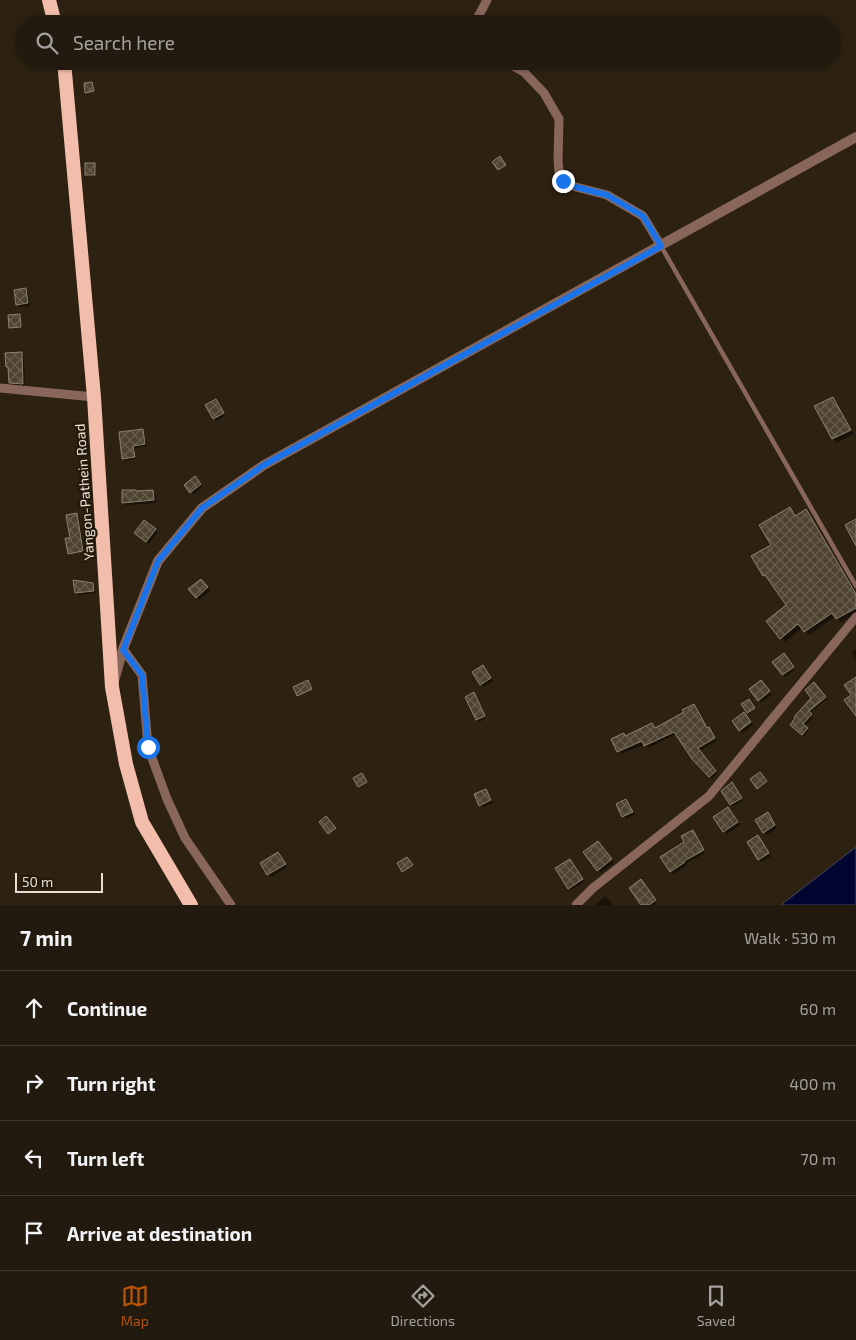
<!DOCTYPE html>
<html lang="en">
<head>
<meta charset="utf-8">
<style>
	:root { --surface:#221a0e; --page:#2e271c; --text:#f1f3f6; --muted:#a2a19e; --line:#3f382e; --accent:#b45309 }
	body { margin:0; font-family:"Exo 2",sans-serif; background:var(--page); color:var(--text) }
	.scale { position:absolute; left:15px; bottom:12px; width:88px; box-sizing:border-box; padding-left:5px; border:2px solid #e7dfd6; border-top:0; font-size:14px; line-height:18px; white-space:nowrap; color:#e7dfd6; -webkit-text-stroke:4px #241909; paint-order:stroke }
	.stop { position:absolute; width:15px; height:15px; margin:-11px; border:4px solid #1a73e8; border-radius:50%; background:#fff }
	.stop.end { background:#1a73e8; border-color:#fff; box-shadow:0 1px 5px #0008 }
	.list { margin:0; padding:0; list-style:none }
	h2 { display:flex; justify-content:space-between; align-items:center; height:65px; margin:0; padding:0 20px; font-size:21px }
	h2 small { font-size:16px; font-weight:400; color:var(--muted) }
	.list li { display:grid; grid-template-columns:32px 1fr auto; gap:15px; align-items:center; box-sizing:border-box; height:75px; padding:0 20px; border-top:1px solid var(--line) }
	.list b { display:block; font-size:19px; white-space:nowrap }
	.list em { font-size:16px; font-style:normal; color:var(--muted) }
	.icon { flex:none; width:28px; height:28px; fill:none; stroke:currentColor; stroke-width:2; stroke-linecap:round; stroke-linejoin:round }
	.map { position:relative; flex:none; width:856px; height:905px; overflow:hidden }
	.search { position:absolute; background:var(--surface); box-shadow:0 1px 4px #0004; left:15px; right:15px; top:15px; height:55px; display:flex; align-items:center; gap:12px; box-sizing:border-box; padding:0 18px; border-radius:28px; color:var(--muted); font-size:19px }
	.sheet { height:365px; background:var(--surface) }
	nav { display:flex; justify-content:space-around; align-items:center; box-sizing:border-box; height:70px; border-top:1px solid var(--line); background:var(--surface); font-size:14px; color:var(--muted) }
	nav a { display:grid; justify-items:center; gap:2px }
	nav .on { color:var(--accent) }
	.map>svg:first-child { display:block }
</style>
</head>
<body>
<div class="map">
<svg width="856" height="905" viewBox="0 0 856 905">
	<defs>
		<pattern id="building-cross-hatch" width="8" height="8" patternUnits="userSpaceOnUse" patternTransform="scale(1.25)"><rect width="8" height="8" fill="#4e4331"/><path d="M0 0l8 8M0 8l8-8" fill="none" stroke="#685e4e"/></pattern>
	</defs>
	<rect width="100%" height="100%" fill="#2d2212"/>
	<path fill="#00062f" stroke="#454761" d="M856 847V905H781Z"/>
	<g fill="#0007">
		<path d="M95 164 96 176 87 175 86 174Z"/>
		<path d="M25 290 28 292 30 306 20 307 17 304Z"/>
		<path d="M22 353 24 356 25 386 13 385 10 382V369L8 367Z"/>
		<path d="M833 398 837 402 854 434 837 443 833 439 816 407Z"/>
		<path d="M218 403 225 416 216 421 214 418Z"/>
		<path d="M142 430 144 432 147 446 135 448 136 459 125 461 123 458Z"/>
		<path d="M195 478 202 487 194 494 186 485Z"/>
		<path d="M153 491 155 494 156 503 126 505 123 503Z"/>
		<path d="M789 508 796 517 806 511 810 515 856 593V614L841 622 836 616 809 635 802 628 785 642 768 622 787 606 764 575 772 545Z"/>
		<path d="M77 514 79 516 84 550 69 552Z"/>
		<path d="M155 530 158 532 149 544 138 536Z"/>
		<path d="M204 583 210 591 199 600 190 589Z"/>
		<path d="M92 584 95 587 96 593 79 595 76 593Z"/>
		<path d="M856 650V659L852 653Z"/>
		<path d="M786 658 795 670 785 677 774 662Z"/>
		<path d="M485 669 493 681 484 687 473 672Z"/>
		<path d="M764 684 772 695 761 702 759 700Z"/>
		<path d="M814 684 827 699 809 714 813 717 804 727 809 730 804 736 791 725 812 698Z"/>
		<path d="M474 694 486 718 479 722 477 719Z"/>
		<path d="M746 716 753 725 743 733 733 722Z"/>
		<path d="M655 729H708L711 731 717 741 699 751 717 774 712 778 693 759 676 734 648 748 645 744 621 754 613 739Z"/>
		<path d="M732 783 743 801 733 806 731 804Z"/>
		<path d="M486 790 493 803 483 807 480 805Z"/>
		<path d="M626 801 635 814 626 819 623 816Z"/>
		<path d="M731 811 740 825 727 834 724 831Z"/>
		<path d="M770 817 777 828 767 835 757 821Z"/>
		<path d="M693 831 705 853 685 864 687 865 674 874 671 871Z"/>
		<path d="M758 837 771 856 761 862 759 859Z"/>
		<path d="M600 845 614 863 601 873 585 853Z"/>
		<path d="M281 856 287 867 271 877 268 874Z"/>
		<path d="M573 863 584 882 571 890 569 888Z"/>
		<path d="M643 883 657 903 655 905H642Z"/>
		<path d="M605 896 613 905H595Z"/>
	</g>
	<g fill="url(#building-cross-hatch)" stroke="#8d816e">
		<path d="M92 82 94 91 85 93 84 83Z"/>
		<path d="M500 156 506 165 498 170 492 162Z"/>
		<rect x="85" y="163" width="10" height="12"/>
		<path d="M26 288 28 303 16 305 14 290Z"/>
		<path d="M20 314 21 327 9 328 8 315Z"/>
		<path d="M22 352 23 384 9 383 8 367H6L5 353Z"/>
		<path d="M833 397 851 430 832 439 814 406Z"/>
		<path d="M216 399 224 413 213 419 205 405Z"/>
		<path d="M143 429 145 444 133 446 135 457 122 459 119 432Z"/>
		<path d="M195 476 201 484 190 493 184 485Z"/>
		<path d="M122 490H136V491L153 490 154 500 122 503Z"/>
		<path d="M790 507 795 516 806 509 856 594V608L836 619 832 613 804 632 798 624 780 639 766 621 786 605 765 575 763 576 751 556 771 545 759 525Z"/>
		<path d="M77 513 83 551 68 554 65 538H70L66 515Z"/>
		<path d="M856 519V546L845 525Z"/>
		<path d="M144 520 156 529 146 542 134 533Z"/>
		<path d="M201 579 208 587 196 598 188 589Z"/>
		<path d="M73 580 93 583 94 591 75 593Z"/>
		<path d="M784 653 794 667 782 675 772 662Z"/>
		<path d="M483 665 491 678 480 685 472 672Z"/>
		<path d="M856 677V716L844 700 851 695 844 685Z"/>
		<path d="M308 680 312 689 297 696 293 687Z"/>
		<path d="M761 680 770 691 758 701 749 689Z"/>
		<path d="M814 682 826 697 809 711 812 714 803 724 808 728 802 735 790 725 795 718 794 717 811 698 805 690Z"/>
		<path d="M474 692 485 716 476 720 465 697Z"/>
		<path d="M749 699 755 708 747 713 741 704Z"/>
		<path d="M694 704 707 728 709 727 715 738 698 748 716 771 709 777 692 759 674 732 644 746 642 741 617 752 611 739 624 733 625 736 652 723 655 728 684 712 682 710Z"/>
		<path d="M744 712 751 722 739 731 732 721Z"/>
		<path d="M760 772 767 781 757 789 750 779Z"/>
		<path d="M362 773 367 782 358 787 353 778Z"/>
		<path d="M732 782 742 798 730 805 721 791Z"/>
		<path d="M486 789 491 800 479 806 474 794Z"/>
		<path d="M626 799 633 812 622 817 616 804Z"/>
		<path d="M728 807 738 822 723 832 713 817Z"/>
		<path d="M768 812 775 825 763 833 755 820Z"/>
		<path d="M326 816 336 828 328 834 319 822Z"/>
		<path d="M693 830 704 850 684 861 685 862 670 872 660 857 684 842 681 836Z"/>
		<path d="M758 835 769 853 758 860 747 842Z"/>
		<path d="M598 841 612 859 597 871 583 852Z"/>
		<path d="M278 852 286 864 267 875 260 863Z"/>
		<path d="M407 857 413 865 402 872 397 863Z"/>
		<path d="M570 859 583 879 568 889 555 868Z"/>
		<path d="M641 879 656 900 649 905H641L629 888Z"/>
	</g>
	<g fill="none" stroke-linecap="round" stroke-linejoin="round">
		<path stroke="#89665a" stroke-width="4.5" d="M661 246 856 586"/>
		<g stroke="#89665a" stroke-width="9">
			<path d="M477 24 478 17 487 0"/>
			<path d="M504 61 524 72 544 93 559 119 558 160 559 172 563 181 576 187 607 195 643 216 661 246"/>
			<path d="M0 388 94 397"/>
			<path d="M123 649 142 675 148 747 167 799 185 838 231 905"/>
			<path d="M576 905 593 888 709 796 856 617"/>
		</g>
		<path stroke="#89665a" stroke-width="10" d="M114 681 123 649 158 561 202 508 264 465 856 137"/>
		<g stroke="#f2bdaa" stroke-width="14">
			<path d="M49 0 55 24"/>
			<path d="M64 61 94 397 112 687 126 764 142 822 191 905"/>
		</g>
	</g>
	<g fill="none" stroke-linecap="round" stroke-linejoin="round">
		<path stroke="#1a73e8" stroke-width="6" d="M148 747 142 675 123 650 158 561 202 508 264 465 661 246 643 216 607 195 576 187 563 181"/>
	</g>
	<g text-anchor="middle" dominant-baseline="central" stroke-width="4.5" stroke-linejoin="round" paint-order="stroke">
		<g font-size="14" fill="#e7dfd6" stroke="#241909">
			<text transform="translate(84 492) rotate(-94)">Yangon-Pathein Road</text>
		</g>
	</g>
</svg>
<div class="scale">50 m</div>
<div class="stop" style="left:148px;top:747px"></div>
<div class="stop end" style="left:563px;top:181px"></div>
<div class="search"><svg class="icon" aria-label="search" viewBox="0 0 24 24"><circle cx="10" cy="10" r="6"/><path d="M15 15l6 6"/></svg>Search here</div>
</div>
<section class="sheet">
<h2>7 min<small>Walk · 530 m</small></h2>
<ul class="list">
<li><svg class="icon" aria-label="ahead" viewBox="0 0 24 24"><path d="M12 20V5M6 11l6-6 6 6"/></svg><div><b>Continue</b></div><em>60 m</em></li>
<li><svg class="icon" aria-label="right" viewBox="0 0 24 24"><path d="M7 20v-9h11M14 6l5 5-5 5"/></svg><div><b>Turn right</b></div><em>400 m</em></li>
<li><svg class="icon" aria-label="left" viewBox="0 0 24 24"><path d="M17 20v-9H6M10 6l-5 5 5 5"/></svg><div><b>Turn left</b></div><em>70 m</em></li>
<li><svg class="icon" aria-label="arrive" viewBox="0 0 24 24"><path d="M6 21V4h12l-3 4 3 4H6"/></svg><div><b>Arrive at destination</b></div></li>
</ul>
</section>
<nav>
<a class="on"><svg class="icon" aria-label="map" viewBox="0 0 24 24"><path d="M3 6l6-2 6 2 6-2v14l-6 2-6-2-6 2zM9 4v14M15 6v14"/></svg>Map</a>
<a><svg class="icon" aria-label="directions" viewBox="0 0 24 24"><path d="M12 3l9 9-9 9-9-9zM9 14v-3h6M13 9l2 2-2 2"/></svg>Directions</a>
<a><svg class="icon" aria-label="saved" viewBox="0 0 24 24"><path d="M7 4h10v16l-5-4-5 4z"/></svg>Saved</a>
</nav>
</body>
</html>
